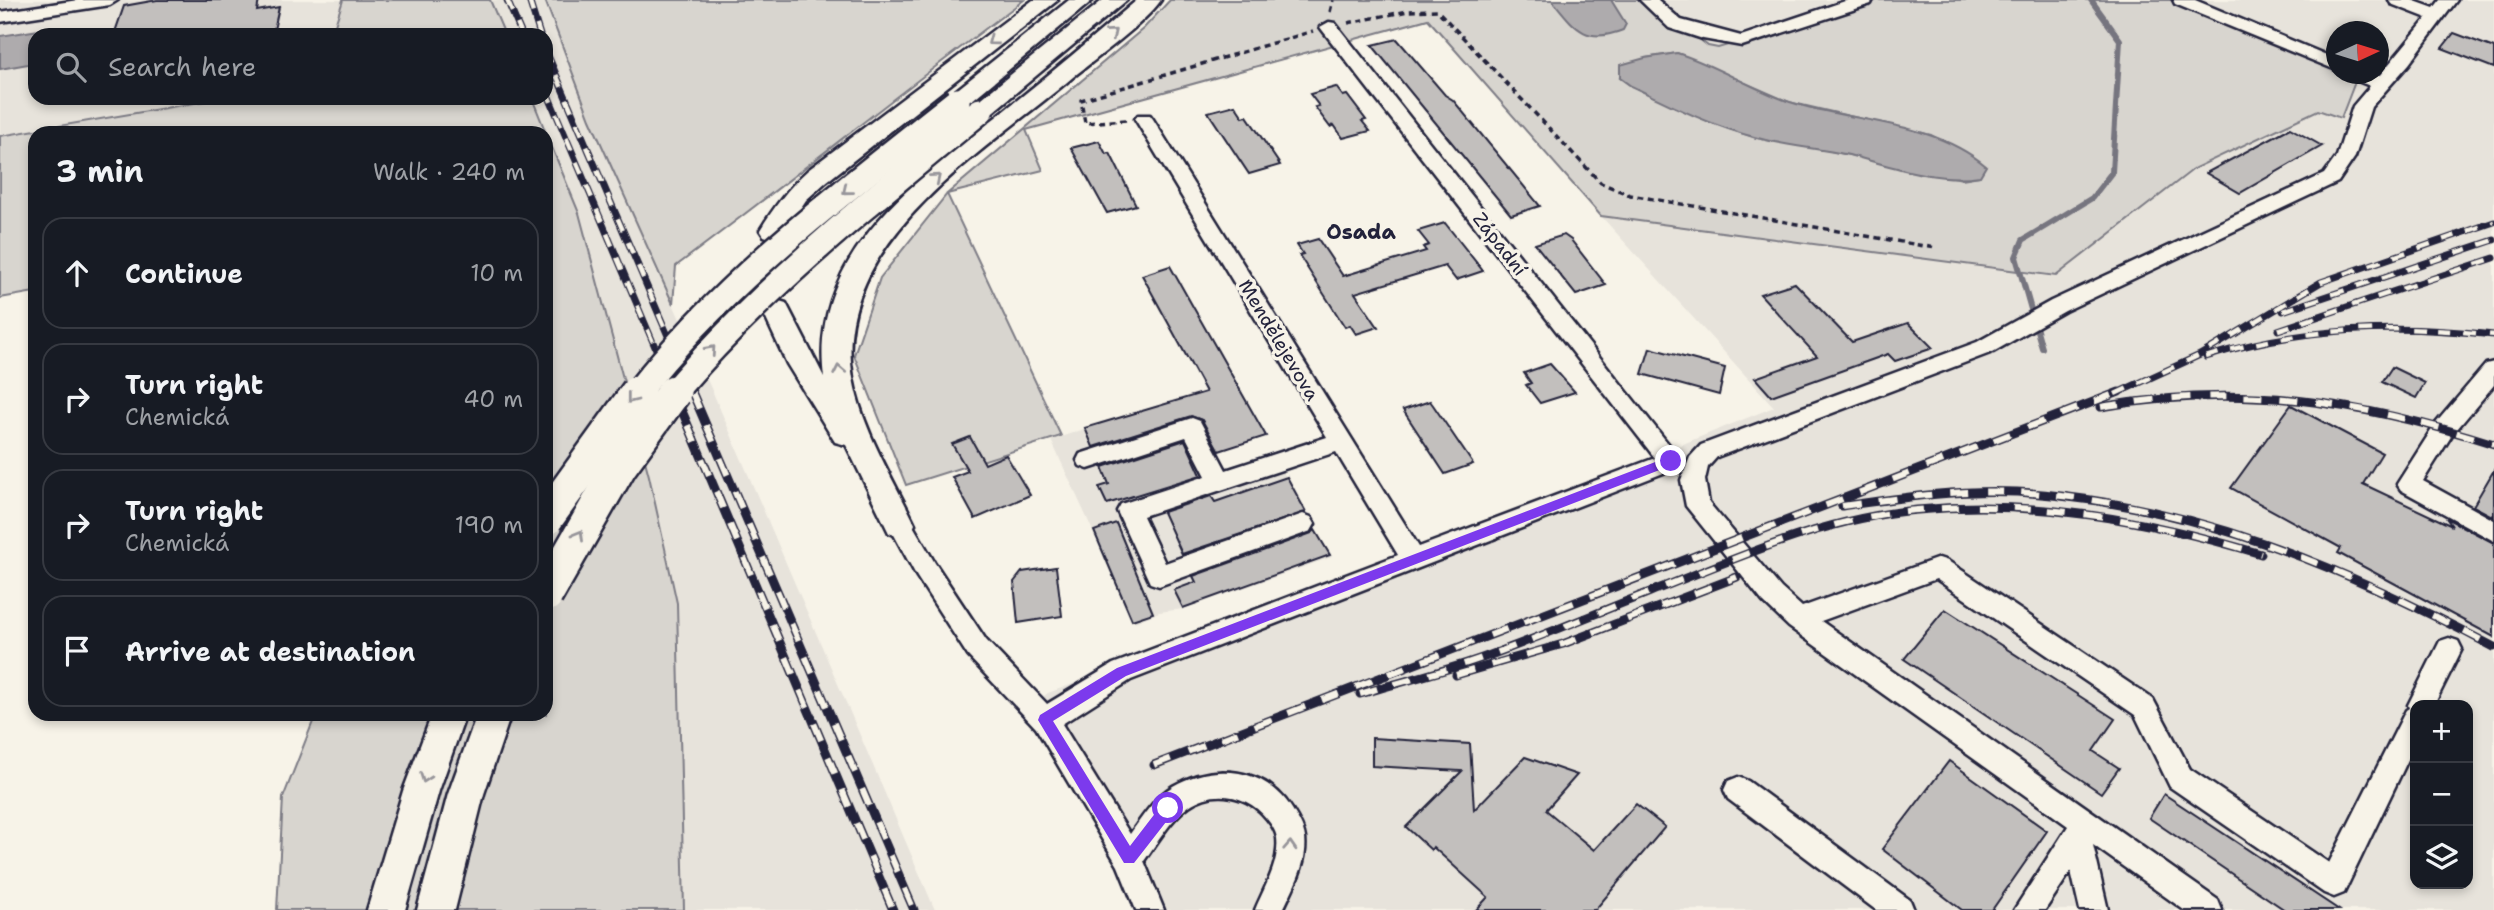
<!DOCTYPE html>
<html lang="en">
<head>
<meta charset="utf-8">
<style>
	:root { --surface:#171b24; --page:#242831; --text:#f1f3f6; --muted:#9ea1a6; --line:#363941 }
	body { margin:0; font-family:"Shantell Sans",sans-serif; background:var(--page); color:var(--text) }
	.controls { position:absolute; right:21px; bottom:21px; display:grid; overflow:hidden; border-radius:14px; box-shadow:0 4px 10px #0003 }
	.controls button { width:63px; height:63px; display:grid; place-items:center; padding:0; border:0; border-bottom:2px solid var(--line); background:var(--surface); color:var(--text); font:35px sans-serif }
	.compass { position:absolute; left:2326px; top:21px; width:63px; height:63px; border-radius:50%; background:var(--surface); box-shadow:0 4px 10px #0003; rotate:86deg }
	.stop { position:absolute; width:21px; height:21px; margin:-16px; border:5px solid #7c3aed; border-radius:50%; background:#fff }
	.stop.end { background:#7c3aed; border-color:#fff; box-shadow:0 2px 7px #0008 }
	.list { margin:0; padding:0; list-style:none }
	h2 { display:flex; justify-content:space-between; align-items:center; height:91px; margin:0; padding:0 28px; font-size:30px }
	h2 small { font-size:23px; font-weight:400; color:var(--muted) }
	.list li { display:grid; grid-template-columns:46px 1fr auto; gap:21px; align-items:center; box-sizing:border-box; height:112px; margin:0 14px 14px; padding:0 14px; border:2px solid var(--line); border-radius:21px }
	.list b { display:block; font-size:26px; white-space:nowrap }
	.list p { margin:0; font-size:23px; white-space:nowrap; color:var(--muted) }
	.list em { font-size:23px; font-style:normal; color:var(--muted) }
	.icon { flex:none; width:38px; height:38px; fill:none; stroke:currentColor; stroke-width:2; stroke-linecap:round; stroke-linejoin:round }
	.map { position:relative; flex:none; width:2494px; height:910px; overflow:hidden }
	.search { position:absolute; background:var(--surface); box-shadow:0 4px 10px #0003; left:28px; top:28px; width:525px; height:77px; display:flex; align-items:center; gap:18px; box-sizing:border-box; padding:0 24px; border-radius:21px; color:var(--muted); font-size:26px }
	.panel { position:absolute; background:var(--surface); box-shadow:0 4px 10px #0003; left:28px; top:126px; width:525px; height:595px; border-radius:21px }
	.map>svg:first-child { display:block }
</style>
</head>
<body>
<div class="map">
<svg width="2494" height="910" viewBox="0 0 2494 910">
	<rect width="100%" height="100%" fill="#f7f3e8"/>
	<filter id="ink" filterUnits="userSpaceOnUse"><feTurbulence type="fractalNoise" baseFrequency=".0143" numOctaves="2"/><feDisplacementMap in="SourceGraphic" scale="14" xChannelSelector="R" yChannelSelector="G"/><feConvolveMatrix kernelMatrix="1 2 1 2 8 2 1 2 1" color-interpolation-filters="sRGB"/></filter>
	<g filter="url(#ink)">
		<g fill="#e7e3db" fill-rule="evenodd">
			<path d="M0 0H110L0 17Z"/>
			<path d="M122 0H343L332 35H35V98H224L0 136V21Z"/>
			<path d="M490 0H545L590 119 714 395 935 910H684L677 603 649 476 579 213 532 98H546V35H505Z"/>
			<path d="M1651 0H1877L1718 48 1708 46Z"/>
			<path d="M2181 0H2494V910H1134L1125 880 1024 712 1048 693 1414 560 1695 439 1774 407 1601 216 2056 276 2195 168 2318 110 2356 74H2378V32H2336V65ZM2415 705H2468V884H2415Z"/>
			<path d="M1177 399 1215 474 1275 458 1332 557 1183 609 1159 612 1135 622 1051 440Z"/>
		</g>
		<g fill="#d8d5cf" stroke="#7d7c85" stroke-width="2" fill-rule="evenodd">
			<path d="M343 0H490L505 35H332Z"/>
			<path d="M545 0H1024C906 87 793 179 676 266L673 304 590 119Z"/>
			<path d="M1170 0H1651L1708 46 1718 48 1877 0H2181L2336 65V74H2358L2341 118 2318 110 2195 168 2056 276 1601 216 1428 19 1026 130 1043 170 947 194 1061 436 906 485 854 355 880 278 947 194 1144 28ZM1677 53 1789 102 1931 135 1985 166 1979 176 1962 179 1821 149 1756 138 1712 123 1631 86 1620 78 1645 58Z"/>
			<path d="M224 98H532L546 133H35V292L0 298V136Z"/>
			<path d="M546 133 579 213 649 476 677 603 684 910H277L283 798 316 714H546Z"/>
		</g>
		<g fill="#aeabad" stroke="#76747f" stroke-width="2">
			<path d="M1552 0H1611L1626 24 1623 30C1585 45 1575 28 1552 0Z"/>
			<path d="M45 29 43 35H35L34 63 0 69V36Z"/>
			<path d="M1677 53C1716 65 1751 89 1790 102 1855 123 1931 120 1986 166L1980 176C1936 183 1891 166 1849 155 1818 148 1785 146 1754 137 1711 126 1671 105 1631 86L1620 78V65L1645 58Z"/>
		</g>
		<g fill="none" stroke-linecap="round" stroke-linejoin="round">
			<path stroke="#76747f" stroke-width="6" d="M2042 348 2016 257 2023 240 2092 198 2112 172 2120 40 2091 0"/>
		</g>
		<g fill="#c2bfbd" stroke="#22223b" stroke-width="2">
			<path d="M157 0H259L257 11 279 7 274 30 244 35H114L124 6Z"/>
			<path d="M2454 33 2494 48V68L2442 48Z"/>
			<path d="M1397 39 1445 95 1453 100 1540 206 1511 215 1372 45Z"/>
			<path d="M1336 87 1343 96 1347 95 1366 120 1362 121 1370 131 1343 138 1334 125 1330 127 1315 107 1319 106 1310 94Z"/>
			<path d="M1235 105 1243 117 1247 116 1280 165 1249 174 1208 112Z"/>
			<path d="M2290 128 2322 146 2240 193 2206 173Z"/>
			<path d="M1099 141 1106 154 1110 153 1136 205 1107 213 1071 148Z"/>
			<path d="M1445 223 1483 271 1456 280 1445 266 1355 293 1378 327 1356 334 1350 325 1345 327 1299 255 1303 254 1297 245 1318 239 1343 276 1426 251 1423 247 1429 245 1418 231Z"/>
			<path d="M1564 235 1571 240 1606 285 1576 295 1535 244Z"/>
			<path d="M1170 266 1266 436 1219 451 1202 420 1191 416 1093 447 1085 428 1206 392 1142 275Z"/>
			<path d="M1795 283 1852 342 1908 323 1933 348 1895 361 1888 354 1771 396 1755 378 1817 356 1760 294Z"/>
			<path d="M1650 348 1725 368 1719 395 1642 374Z"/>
			<path d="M1550 364 1575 392 1540 403 1526 385 1531 383 1524 373Z"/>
			<path d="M2392 367 2425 383 2416 398 2382 382Z"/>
			<path d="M1430 401 1433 405 1473 464 1445 474 1403 410Z"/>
			<path d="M2291 405 2382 453 2363 484 2452 526 2446 518 2494 543V637L2338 553 2341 548 2231 488Z"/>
			<path d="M970 437 985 464 1006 455 1030 495 975 519 952 477 968 471 952 444Z"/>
			<path d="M1185 440 1201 475 1107 504 1099 487 1109 484 1102 467Z"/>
			<path d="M2494 470V517L2473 506Z"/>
			<path d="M1287 477 1306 512 1182 554 1163 512 1211 496 1215 502Z"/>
			<path d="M1116 523 1153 613 1132 620 1094 531Z"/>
			<path d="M1315 530 1330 555 1183 608 1174 590 1196 582 1193 576 1312 533Z"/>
			<path d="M1056 567 1062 616 1018 623 1014 582 1022 572Z"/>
			<path d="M1945 609 2115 719 2093 751 2119 768 2101 793 1904 659Z"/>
			<path d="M1372 738 1470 744 1474 810 1525 757 1577 775 1546 810 1594 850 1636 804 1665 827 1595 910H1476L1488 897 1433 847 1431 850 1406 827 1462 771 1372 766Z"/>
			<path d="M1949 761 2047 831 1992 910H1962L1882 849Z"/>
			<path d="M2164 794 2339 910H2285L2149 818Z"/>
		</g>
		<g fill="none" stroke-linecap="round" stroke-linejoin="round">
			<defs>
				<g id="minor">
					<path d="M78 0H118L110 5 0 22V12Z"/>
					<path d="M1640 0H1658L1681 20 1741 36 1848 0H1873L1871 4 1742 46 1703 39 1669 28Z"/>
					<path d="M2173 0H2195L2336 59V70L2175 4Z"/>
					<path d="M2389 0H2412L2434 8 2440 0H2457L2409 64 2371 107 2355 157 2338 182 2065 311 1993 352 1717 457 1708 467 1705 480 1709 503 1781 588 1802 607 1939 558 1948 561 2153 699 2190 769 2329 863 2406 710 2409 708 2408 705 2440 641 2449 638 2458 641 2462 649 2434 705H2415V745L2344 893 2334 897 2324 893 2170 787 2135 715 1936 579 1821 621 2218 900 2222 910H2184L2093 845 2108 910H2080L2071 871 2045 910H2014L2068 826 1789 627 1763 602 1686 506 1681 480 1690 457 1701 445 1977 342 2051 301 2324 174 2337 156 2353 106 2370 86 2350 78 2347 74H2371L2379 76 2427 18 2391 4Z"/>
					<path d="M1329 22 1335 23 1682 461 1679 467 1131 680 1062 724 1130 834C1142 817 1155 797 1173 786 1213 762 1266 767 1292 809 1297 817 1304 828 1305 838 1308 863 1293 888 1283 910H1255C1264 888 1280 863 1277 838 1276 831 1271 824 1267 819 1248 795 1215 788 1189 806 1170 820 1158 842 1144 861L1164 910H1136L1118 866 1036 728 968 656 917 577 892 531 888 524 892 517 900 514 908 517 935 563 986 640 1047 704 1113 664 1398 555 1336 452 1143 516 1165 563 1303 514 1311 517 1315 524 1311 531 1159 586 1150 583 1117 511 1121 504 1206 476 1186 437 1088 469 1080 466 1077 460 1080 454 1192 418 1200 421 1226 470 1327 437 1135 119 1138 115H1150L1153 119 1419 547 1655 458 1323 31 1320 27Z"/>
					<path d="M2494 362V385L2452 435 2423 481 2494 520V541L2401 490 2397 484 2436 423 2486 364Z"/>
					<path d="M1738 777 1748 781 1910 900 1914 910H1876L1728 799 1724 790 1728 781Z"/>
				</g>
				<g id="major">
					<path d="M1033 0H1058L826 182 806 200 782 236 773 239 764 236 760 230C774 207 788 188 808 170Z"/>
					<path d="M1069 0H1093L965 106 957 108 949 106 945 101 949 96Z"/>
					<path d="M1103 0H1127L988 116 980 118 972 116 968 111 972 106Z"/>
					<path d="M1137 0H1161C1145 23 1097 58 1073 77 985 152 829 242 853 378 862 430 893 478 915 524L911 533 900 537 889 533 846 445 835 442 787 364 762 310 766 303 776 300 786 303 824 377C808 253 921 177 1006 109 1050 74 1094 37 1137 0Z"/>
					<path d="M432 714H466L439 791 405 910H367L403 791Z"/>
					<path d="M477 714H511L484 794 455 910H417L448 794Z"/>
				</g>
			</defs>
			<use href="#minor" stroke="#22223b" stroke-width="5"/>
			<use href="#major" stroke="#22223b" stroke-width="5"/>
			<g stroke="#22223b" stroke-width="3.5" stroke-dasharray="6 4.5" stroke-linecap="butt">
				<path d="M1330 12 1333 0"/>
				<path d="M1348 23 1408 11 1437 10 1601 183 1630 195 1936 248"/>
				<path d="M1126 120 1085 123 1081 100 1313 31"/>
			</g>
			<use href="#minor" fill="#f7f3e8" fill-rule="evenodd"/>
			<use href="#major" fill="#f7f3e8" fill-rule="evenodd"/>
			<defs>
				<g id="rail-far1">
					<path d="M507 0 522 35"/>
					<path d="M529 0 540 35"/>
					<path d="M546 51 693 394"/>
					<path d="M546 90 675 394"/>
					<path d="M2283 311 2494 240"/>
					<path d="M2278 330 2494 258"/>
					<path d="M2206 357C2301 327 2395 324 2494 335"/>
					<path d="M2115 394 2200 355 2321 282 2494 222"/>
				</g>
				<g id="rail">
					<path d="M674 392 893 910"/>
					<path d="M692 392 914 910"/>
					<path d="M2101 407C2242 383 2359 401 2494 444"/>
					<path d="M1842 506C1900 498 1958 489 2017 492 2192 503 2341 566 2494 647"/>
					<path d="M1456 675 1563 644 1737 577"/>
					<path d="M1360 694C1400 682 1442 672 1482 658 1538 638 1594 614 1650 592 1736 559 1823 518 1917 510 2035 499 2148 520 2261 554"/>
					<path d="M1154 765 2119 392"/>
				</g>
			</defs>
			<use href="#rail-far1" stroke="#22223b" stroke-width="7"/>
			<use href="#rail" stroke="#22223b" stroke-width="9"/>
			<use href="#rail-far1" stroke="#f7f3e8" stroke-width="4.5" stroke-dasharray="13" stroke-linecap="butt"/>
			<use href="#rail" stroke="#f7f3e8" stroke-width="6" stroke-dasharray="18" stroke-linecap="butt"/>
			<defs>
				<g id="major-bridge-far1">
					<path d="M636 394C727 278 843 192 957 101"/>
					<path d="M672 394C763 287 872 200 980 111"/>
				</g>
				<g id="major-bridge">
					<path d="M546 519 638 392"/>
					<path d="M546 595 620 466 674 392"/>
				</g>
			</defs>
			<use href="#major-bridge-far1" stroke="#22223b" stroke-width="30" stroke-linecap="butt"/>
			<use href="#major-bridge" stroke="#22223b" stroke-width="38" stroke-linecap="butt"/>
			<use href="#major-bridge-far1" stroke="#f7f3e8" stroke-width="25"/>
			<use href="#major-bridge" stroke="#f7f3e8" stroke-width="33"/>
		</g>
		<defs><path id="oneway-chevron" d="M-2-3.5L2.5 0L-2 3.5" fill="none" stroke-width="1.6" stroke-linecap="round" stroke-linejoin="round" transform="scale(1.75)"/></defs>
		<g stroke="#97959a">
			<use href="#oneway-chevron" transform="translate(1112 33) rotate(-40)"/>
			<use href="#oneway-chevron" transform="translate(992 41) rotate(143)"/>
			<use href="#oneway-chevron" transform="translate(936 178) rotate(-40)"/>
			<use href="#oneway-chevron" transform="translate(847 190) rotate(141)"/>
			<use href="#oneway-chevron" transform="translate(711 350) rotate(-48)"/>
			<use href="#oneway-chevron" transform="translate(839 370) rotate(-101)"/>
			<use href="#oneway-chevron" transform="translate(631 399) rotate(128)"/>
			<use href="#oneway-chevron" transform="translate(579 535) rotate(-60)"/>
			<use href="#oneway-chevron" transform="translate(425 778) rotate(110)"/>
			<use href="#oneway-chevron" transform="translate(1290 846) rotate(-87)"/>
		</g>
	</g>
	<path fill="#7c3aed" d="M1671 456 1675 458V464L1126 676 1053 721 1130 846 1163 803H1173V813L1134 863H1124L1038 720 1040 715 1117 668Z"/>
	<g text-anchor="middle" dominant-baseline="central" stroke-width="7" stroke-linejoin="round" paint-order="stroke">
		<g font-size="19" fill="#22223b" stroke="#f7f3e8">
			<text transform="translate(1500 244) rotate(52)">Západní</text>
			<text transform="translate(1279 340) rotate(59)">Mendělejevova</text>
		</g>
		<g font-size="21" font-weight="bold" fill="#22223b" stroke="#f7f3e8">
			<text x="1361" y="232">Osada</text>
		</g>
	</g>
</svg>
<div class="controls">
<button>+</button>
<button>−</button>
<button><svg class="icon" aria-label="layers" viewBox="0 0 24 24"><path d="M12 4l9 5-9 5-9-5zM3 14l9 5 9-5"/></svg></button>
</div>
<svg class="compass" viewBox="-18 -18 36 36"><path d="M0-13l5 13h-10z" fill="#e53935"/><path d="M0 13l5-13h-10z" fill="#9ea1a6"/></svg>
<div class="stop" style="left:1168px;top:808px"></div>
<div class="stop end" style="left:1671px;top:461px"></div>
<div class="search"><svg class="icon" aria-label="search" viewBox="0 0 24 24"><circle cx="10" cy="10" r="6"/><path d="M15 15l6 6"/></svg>Search here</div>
<section class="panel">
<h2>3 min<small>Walk · 240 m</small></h2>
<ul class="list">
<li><svg class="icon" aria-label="ahead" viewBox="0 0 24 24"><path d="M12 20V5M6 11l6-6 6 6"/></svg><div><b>Continue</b></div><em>10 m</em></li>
<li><svg class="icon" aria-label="right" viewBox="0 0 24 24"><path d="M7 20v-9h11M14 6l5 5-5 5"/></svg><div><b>Turn right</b><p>Chemická</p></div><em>40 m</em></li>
<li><svg class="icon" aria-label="right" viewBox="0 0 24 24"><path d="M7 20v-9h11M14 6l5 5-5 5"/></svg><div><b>Turn right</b><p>Chemická</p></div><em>190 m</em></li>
<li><svg class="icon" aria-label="arrive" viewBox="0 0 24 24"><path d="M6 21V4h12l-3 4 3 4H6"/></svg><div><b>Arrive at destination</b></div></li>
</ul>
</section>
</div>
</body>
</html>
